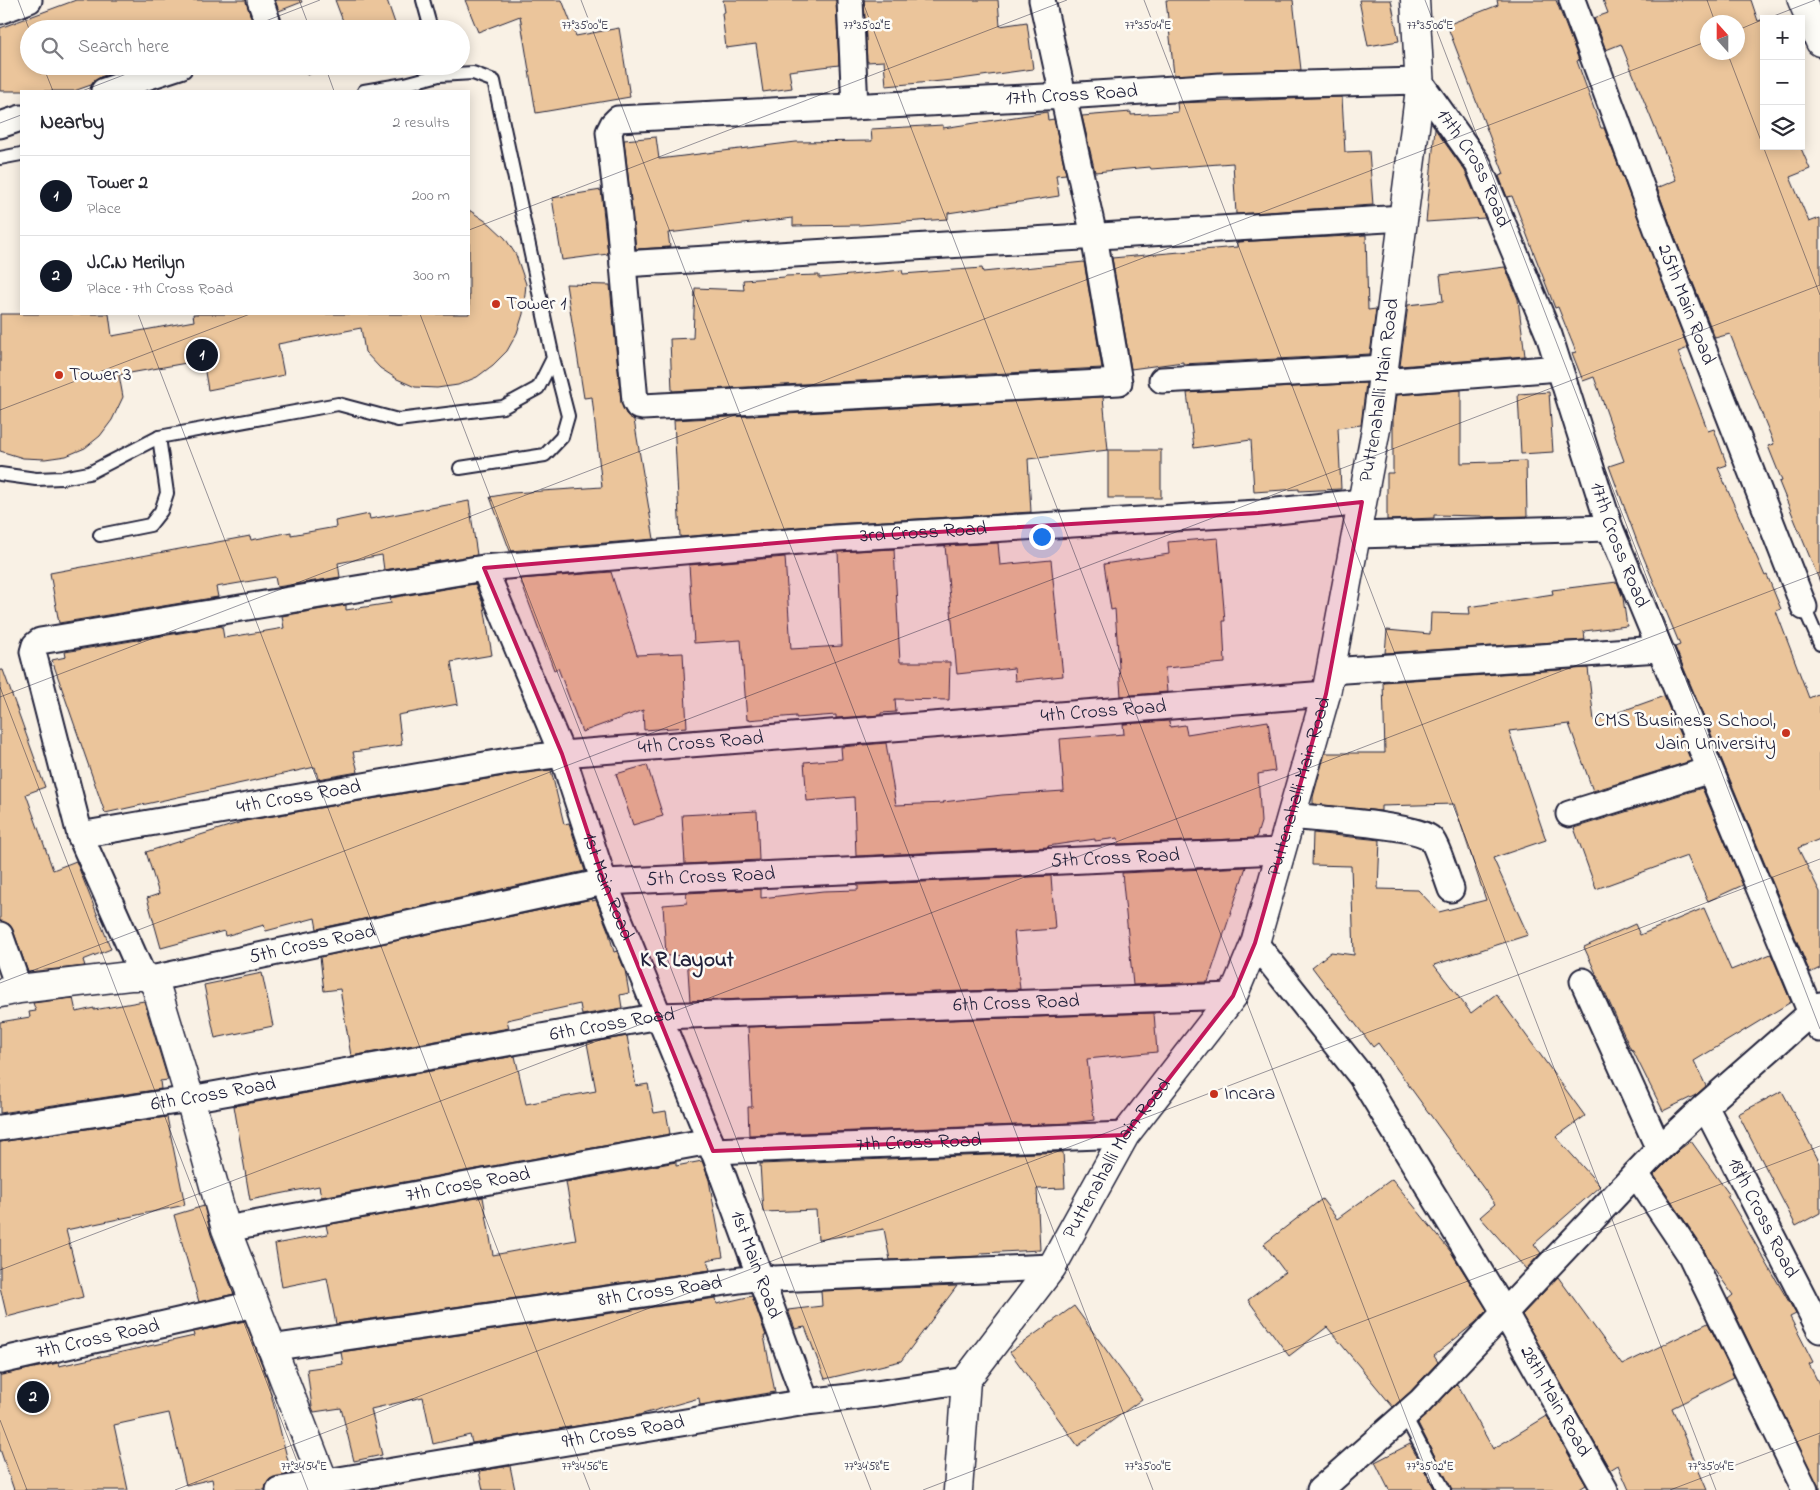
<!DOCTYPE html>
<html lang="en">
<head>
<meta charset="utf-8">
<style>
	:root { --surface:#fff; --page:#f7f7f7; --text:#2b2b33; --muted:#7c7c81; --line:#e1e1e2; --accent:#111827 }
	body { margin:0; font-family:"Indie Flower",sans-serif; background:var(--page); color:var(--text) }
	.controls { position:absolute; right:15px; top:15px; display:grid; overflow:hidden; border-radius:0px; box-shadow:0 2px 12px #0003 }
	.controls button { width:45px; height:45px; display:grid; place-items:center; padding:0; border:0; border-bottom:1px solid var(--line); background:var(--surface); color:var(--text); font:25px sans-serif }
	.compass { position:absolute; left:1700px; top:15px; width:45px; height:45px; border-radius:50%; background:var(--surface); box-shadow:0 2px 12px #0003; rotate:339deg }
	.you { position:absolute; left:1041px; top:536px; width:18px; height:18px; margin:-12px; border:4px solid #fff; border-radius:50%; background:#1a73e8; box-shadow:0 0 0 8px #1a73e833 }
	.badge { display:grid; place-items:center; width:32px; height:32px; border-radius:50%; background:var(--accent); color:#fff; font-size:16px; font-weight:700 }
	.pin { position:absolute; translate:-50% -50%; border:2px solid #fff; box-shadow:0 1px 5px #0006 }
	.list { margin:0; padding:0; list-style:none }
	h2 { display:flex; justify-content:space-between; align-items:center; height:65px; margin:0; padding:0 20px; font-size:21px }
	h2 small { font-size:16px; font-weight:400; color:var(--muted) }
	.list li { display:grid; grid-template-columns:32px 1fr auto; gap:15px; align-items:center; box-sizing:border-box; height:80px; padding:0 20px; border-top:1px solid var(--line) }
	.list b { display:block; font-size:19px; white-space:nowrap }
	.list p { margin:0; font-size:16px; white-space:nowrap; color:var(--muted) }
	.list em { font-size:16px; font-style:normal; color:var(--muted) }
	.icon { flex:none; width:28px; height:28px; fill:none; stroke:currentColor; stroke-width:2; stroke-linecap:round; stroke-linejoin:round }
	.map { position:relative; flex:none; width:1820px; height:1490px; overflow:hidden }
	.search { position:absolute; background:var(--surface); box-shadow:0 2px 12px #0003; left:20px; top:20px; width:450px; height:55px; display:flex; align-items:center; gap:12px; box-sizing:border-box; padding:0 18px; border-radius:28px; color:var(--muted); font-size:19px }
	.panel { position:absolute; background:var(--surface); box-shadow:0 2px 12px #0003; left:20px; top:90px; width:450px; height:225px; border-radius:0px }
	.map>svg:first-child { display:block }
</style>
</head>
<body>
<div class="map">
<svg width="1820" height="1490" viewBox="0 0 1820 1490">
	<rect width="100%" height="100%" fill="#f9f1e5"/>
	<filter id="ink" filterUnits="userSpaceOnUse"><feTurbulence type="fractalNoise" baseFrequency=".02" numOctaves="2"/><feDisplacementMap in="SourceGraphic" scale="10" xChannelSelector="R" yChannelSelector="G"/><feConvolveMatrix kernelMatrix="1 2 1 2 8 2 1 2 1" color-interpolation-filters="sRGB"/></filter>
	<g filter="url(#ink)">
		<g fill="#ebc59b" stroke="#22223b" fill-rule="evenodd">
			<path d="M76 0H246L252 21 232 29H29V66H133L100 77 91 85 74 91H0V28Z"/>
			<path d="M275 0H301L302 2 279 11Z"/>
			<path d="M335 0H387L397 29H346Z"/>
			<path d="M465 0H562L576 36 619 28 630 97 536 113 520 16 478 32Z"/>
			<path d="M723 0H836L839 65 789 71 792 88 763 92 756 44 726 48 722 13 725 12Z"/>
			<path d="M864 0H998L1000 26 1027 22 1033 69 953 80 886 86 884 61 867 62Z"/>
			<path d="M1166 0H1293L1301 70 1174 75Z"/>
			<path d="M1359 0H1391L1399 41 1368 46Z"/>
			<path d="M1497 0H1556L1579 60 1577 61 1601 128H1604L1688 348 1678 352 1708 431 1714 429 1727 465 1718 468 1765 576 1767 575 1781 609 1776 611 1809 698 1820 693V839L1798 848 1820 892V968L1810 973 1675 647 1680 645 1638 544 1609 466 1624 461 1594 377 1583 381 1572 353 1576 352 1558 307 1555 308 1512 196 1507 197 1499 176 1504 174 1447 25 1498 5Z"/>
			<path d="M1603 0H1751L1758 21 1764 19V146H1800L1810 169 1790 177 1809 222 1820 218V582L1779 482 1782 481 1768 446 1774 444 1730 334 1715 338 1675 238 1657 188 1676 180 1621 44 1606 50 1594 18 1608 13ZM1708 22H1738V52H1708Z"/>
			<path d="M304 66H332L307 75Z"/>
			<path d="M1342 97 1345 152 1369 151 1373 205 1236 214 1233 163 1151 169 1150 167 1095 172 1082 116 1131 112V115L1178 112 1177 103Z"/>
			<path d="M1047 112 1048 120 1054 119 1066 174 1056 175 1059 196 948 213V219L860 225 793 226V218L668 233 670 247 636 249 624 140 656 137 659 159 796 142 872 141 871 129 943 125V128Z"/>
			<path d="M1435 129 1465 171 1485 218 1426 222Z"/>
			<path d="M601 190 608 254 562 260 552 198Z"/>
			<path d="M469 210 490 224 505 238 516 255 526 284 523 314 517 333 507 351 493 365 477 377 458 385 437 388 415 387 397 379 380 368 365 352 361 328 278 344 284 375 208 390 203 360 119 375 123 397 112 420 100 436 85 448 66 456 45 459 23 458 0 451V314H109L112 336 194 321 193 314H469Z"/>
			<path d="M1366 235 1368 310 1376 309 1370 354 1183 364V362L1131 369 1112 258 1237 247V242Z"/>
			<path d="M1084 262 1102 368 672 391 670 339 693 338 695 288 744 290 743 280 785 277V276L819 275V278L902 270 903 274 982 268 983 272Z"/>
			<path d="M1505 267 1518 299 1525 356 1400 366 1408 305 1443 301 1440 275Z"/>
			<path d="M566 284 610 285 621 402 626 414 634 420 654 539 510 551 490 497 512 493 602 487 592 397 584 398Z"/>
			<path d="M1366 383 1361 425 1338 428 1341 489 1299 491V489L1254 492 1251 440 1194 448 1187 393Z"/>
			<path d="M1461 390V463L1526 461 1527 516 1482 517V516L1434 515V518L1387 520V473H1393V420L1396 395Z"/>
			<path d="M1549 392 1553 452 1521 454 1518 394Z"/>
			<path d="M1103 397 1108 450 1028 459 1031 512 835 524 680 537 674 420Z"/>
			<rect x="1108" y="450" width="53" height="48"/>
			<path d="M469 501 477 555 384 570 382 555 338 563 340 577 277 587 275 577 216 587 218 597 59 623 50 573 250 536 251 540 291 532V535L336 527 335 521 369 514 370 519Z"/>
			<path d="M1218 538 1225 621H1223L1225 663 1165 668 1167 692 1121 696 1115 609 1111 610 1104 564 1169 554 1168 542Z"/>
			<path d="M998 543 1000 565 1051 560 1063 676 1015 681 1014 668 957 674 945 546Z"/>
			<path d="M894 549 900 662H950L949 700 895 699 896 712 881 713V715L836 718V715L796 718V716L747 720 741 640 694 643 689 565 785 557 791 649 842 646 838 552Z"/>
			<path d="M611 572 637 655 683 653 687 727 644 730 643 710 582 732 558 668 554 670 520 579Z"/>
			<path d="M1617 582 1623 598 1627 626 1584 631 1585 640 1385 653 1387 630 1430 634 1431 613 1470 614 1469 607 1553 594 1552 590Z"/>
			<path d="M475 584 484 606 492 655 451 662 458 704 398 715 402 745 353 752 358 772 318 779 315 767 105 813 52 660 66 657 65 652 222 626 224 638 284 628 282 616 346 605V610L391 603 390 598Z"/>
			<path d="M1588 668 1594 721 1664 696 1691 761 1593 791 1569 724 1509 731 1546 840 1493 858 1528 935 1434 965 1471 1013 1496 994 1585 1116 1556 1137 1600 1186 1534 1244 1541 1253 1526 1269 1480 1217 1495 1204 1378 1043 1373 1047 1312 967 1331 952 1354 955 1351 866 1312 865 1313 833 1380 840 1378 889 1418 890 1439 912 1486 900 1454 804 1381 806V811L1313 804V797L1325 753H1385L1383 682Z"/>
			<path d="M0 670H3L45 787 26 794 53 870 76 861 111 949 83 960 85 966 28 972 13 930 9 924 0 921Z"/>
			<path d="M1169 721 1170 727 1185 725 1187 734 1268 721 1275 771 1258 774 1261 822 1256 838 1119 844 1118 838 1095 841V839L1048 846 1049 847 856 856 854 797 807 801 804 762 842 759 841 747 886 743 896 805 944 803 943 802 1002 795 1064 791 1060 739 1124 734 1123 724Z"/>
			<path d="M647 765 663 816 633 825 616 774Z"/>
			<path d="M551 770 564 824 569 823 585 871 317 929 315 918 266 931 264 925 225 936 224 931 161 948 147 898 159 894 146 852 245 821 510 775Z"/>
			<path d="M1702 788 1743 885 1708 901 1687 856 1596 889 1574 828Z"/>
			<path d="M757 811 759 860 685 864 682 815Z"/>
			<path d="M1246 867 1208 982 1133 985 1122 873Z"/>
			<path d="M1051 876 1055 929 1014 932 1020 989 690 1001 687 955 666 956 663 905 687 903 686 893 761 889V898L823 891 858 890V885Z"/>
			<path d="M592 899V901L596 900 609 933 614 952 617 951 625 970 629 993 620 995 622 1008 582 1015 580 1004 507 1020 509 1028 351 1056 340 989 324 991 320 957Z"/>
			<path d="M1704 908 1731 970 1771 954 1791 1002 1694 1061 1706 1086 1696 1095 1663 1111 1632 1049 1631 1050 1584 947 1635 924 1640 935Z"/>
			<path d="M262 973 273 1026 215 1038 204 985Z"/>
			<path d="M73 998 76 1012 94 1008V1010L144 1001 168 1080 160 1081 161 1089 0 1113V1022L30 1017 29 1012 36 1011 33 1003Z"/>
			<path d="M1154 1013 1157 1052 1087 1059 1094 1120 1072 1123 749 1135 748 1107H752L748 1027Z"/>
			<path d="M627 1036 636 1086 648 1084 654 1113 666 1111 670 1134 321 1197 319 1186 250 1200 234 1106 515 1056 526 1104 596 1091 587 1043Z"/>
			<path d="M1782 1091 1820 1163V1213L1796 1226 1738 1114Z"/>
			<path d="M167 1117 185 1205 66 1230 83 1297 7 1317 0 1287V1142Z"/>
			<path d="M1691 1141 1729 1194 1727 1195 1796 1314 1790 1317 1813 1362 1809 1364 1820 1386V1490L1728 1299 1733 1295 1710 1263 1703 1248 1654 1175 1680 1149Z"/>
			<path d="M1063 1152 1065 1188 1037 1189 1040 1250 981 1253 979 1256 890 1260 884 1229 818 1240 816 1210 763 1212 760 1164Z"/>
			<path d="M702 1161 709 1180 723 1257 707 1260 710 1270 336 1324 327 1278 282 1287 275 1244 328 1234 326 1225 483 1197 493 1255 576 1240 566 1182 676 1162V1166Z"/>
			<path d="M1392 1179 1451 1252 1487 1310 1476 1322 1434 1356 1438 1362 1410 1392 1393 1407 1327 1327 1289 1356 1248 1300 1285 1272 1264 1244 1322 1199 1337 1219Z"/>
			<path d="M204 1206 211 1235 234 1294 199 1302 174 1215Z"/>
			<path d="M1558 1277 1622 1365 1708 1323 1734 1377 1672 1408 1707 1490H1629L1618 1465 1610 1470 1522 1315Z"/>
			<path d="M957 1286 901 1361 825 1379 805 1327 795 1329 788 1310 822 1306 821 1291Z"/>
			<path d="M752 1296 766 1336H764L775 1392 700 1405 699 1398 632 1417 472 1443 470 1435 433 1444 423 1397 371 1409 382 1455 354 1461 341 1408 314 1412 312 1407 307 1369 343 1364 341 1352 716 1298 717 1304Z"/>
			<path d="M1074 1306 1142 1399 1078 1446 1010 1352Z"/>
			<path d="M245 1321 267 1378 291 1473 270 1479 266 1485 265 1490H214L212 1479 186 1485 169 1413 114 1425 128 1490H14L0 1449V1375L58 1363 59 1366 194 1336 193 1332Z"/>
			<path d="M1457 1384 1493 1449 1547 1416 1586 1485 1578 1490H1452L1418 1423Z"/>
			<path d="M1410 1444 1435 1490H1389L1375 1462Z"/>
			<path d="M510 1466 515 1490H483L479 1471Z"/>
		</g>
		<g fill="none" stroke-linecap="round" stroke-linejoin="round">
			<defs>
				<g id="lane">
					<path d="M423 0 431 29"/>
					<path d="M0 158 21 154"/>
					<path d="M460 468 545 455 562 437 568 416 553 358"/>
					<path d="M0 474 36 479 62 478 89 473 159 437 338 404 398 420 503 407 538 388 553 358 494 81 473 73 439 75 405 84 364 91"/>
					<path d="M100 535 150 525 161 511 167 493 159 437"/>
					<path d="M1804 607 1820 644"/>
					<path d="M1405 1416 1444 1490"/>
				</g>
				<g id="street">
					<path d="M260 0 270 29"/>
					<path d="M850 0 855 107"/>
					<path id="s1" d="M1042 0 1094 236 1119 382 643 407 638 406 635 401 619 219 609 132 613 124 618 119 1064 96 1221 86 1419 81 1478 164 1549 335 1610 528 1811 1013 1820 1029"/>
					<path id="s2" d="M1572 0 1662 243 1804 607"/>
					<path d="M0 11 29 0"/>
					<path d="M104 91 180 66"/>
					<path d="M0 125 21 118"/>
					<path d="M623 264 1404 218"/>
					<path d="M1162 380 1384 368"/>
					<path d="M1382 382 1559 368"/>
					<path d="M1356 535 1610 528"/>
					<path id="s3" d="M484 568 562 754 604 882 710 1141 806 1402"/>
					<path d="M1330 671 1659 649"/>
					<path d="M1569 814 1710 770"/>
					<path d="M1291 816C1315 819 1418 825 1431 839 1437 845 1447 879 1451 889"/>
					<path id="s4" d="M80 835 508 761 562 754 1326 694"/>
					<path d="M0 935 19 989"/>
					<path id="s5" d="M1255 943 1361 1076 1505 1313 1605 1490"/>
					<path id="s6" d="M143 976 80 835 33 652 35 645 40 641 484 568 836 538 1258 513 1362 502"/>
					<path id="s7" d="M151 979 604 882 1280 851"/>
					<path d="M1583 981 1659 1149"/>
					<path id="s8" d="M1705 1106 1820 1330"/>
					<path id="s9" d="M0 1128 190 1099 660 1016 1233 996"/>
					<path id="s10" d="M713 1151 1125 1135"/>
					<path d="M1636 1174 1691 1256 1805 1490"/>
					<path id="s11" d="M226 1229 710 1141"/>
					<path id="s12" d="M270 1348 761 1277 774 1279 1052 1267"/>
					<path id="s13" d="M0 1361 254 1304"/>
					<path id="s14" d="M279 1490 806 1402 876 1394 966 1380"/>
					<path d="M1320 1490 1420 1402 1659 1149 1705 1106 1820 1005"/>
				</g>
				<g id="secondary">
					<path d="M1802 0 1820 42"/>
					<path d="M0 993 19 989 130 976C143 976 148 974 156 986L190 1099 226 1229 327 1490"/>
					<path id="s15" d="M958 1490 966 1380 1052 1267 1125 1135 1233 996 1255 943 1326 694 1376 429 1420 89 1415 0"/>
				</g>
			</defs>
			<use href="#lane" stroke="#22223b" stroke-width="16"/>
			<use href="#street" stroke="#22223b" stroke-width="29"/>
			<use href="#secondary" stroke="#22223b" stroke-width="31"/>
			<use href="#lane" stroke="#fdfcf7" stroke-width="12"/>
			<use href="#street" stroke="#fdfcf7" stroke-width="25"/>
			<use href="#secondary" stroke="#fdfcf7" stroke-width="28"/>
		</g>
	</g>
	<path fill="#c2185b" fill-opacity="0.2" stroke="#c2185b" stroke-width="4" stroke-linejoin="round" d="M1362 502 1326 694 1255 943 1233 996 1125 1135 713 1151 604 882 562 754 484 568 836 538 1258 513Z"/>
	<path fill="none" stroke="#22223b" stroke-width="1" stroke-opacity="0.45" d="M18 0 29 29M299 0 310 29M581 0 1153 1490M862 0 1434 1490M1144 0 1716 1490M1425 0 1820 1029M1707 0 1715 22M1766 19 1815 0M245 29 320 0M1738 30 1764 19M1727 52 1820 295M43 66 53 91M325 66 334 91M82 91 147 66M0 123 21 115M469 230 1067 0M138 314 590 1490M420 314 871 1490M0 410 250 314M0 687 308 1490M0 697 1708 41M0 983 1820 285M0 1270 1820 572M0 1420 27 1490M175 1490 1820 859M923 1490 1820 1146M1670 1490 1820 1433"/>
	<g fill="#c8321e" stroke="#fdfcf7" stroke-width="2">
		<circle cx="496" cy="304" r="5"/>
		<circle cx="59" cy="375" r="5"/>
		<circle cx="1786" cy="733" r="5"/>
		<circle cx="1214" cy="1094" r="5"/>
	</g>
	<g text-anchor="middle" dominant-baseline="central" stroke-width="5" stroke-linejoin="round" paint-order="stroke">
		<g font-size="20" fill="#22223b" stroke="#fdfcf7">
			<text stroke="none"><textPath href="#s1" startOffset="1618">17th Cross Road</textPath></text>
			<text stroke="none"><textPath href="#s1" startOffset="2069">17th Cross Road</textPath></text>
			<text stroke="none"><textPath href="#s2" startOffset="325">25th Main Road</textPath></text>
			<text stroke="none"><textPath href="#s15" startOffset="1204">Puttenahalli Main Road</textPath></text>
			<text stroke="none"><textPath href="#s6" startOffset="1248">3rd Cross Road</textPath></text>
			<text stroke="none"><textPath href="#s1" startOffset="2474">17th Cross Road</textPath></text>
			<text stroke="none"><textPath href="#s4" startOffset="1032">4th Cross Road</textPath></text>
			<text stroke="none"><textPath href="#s4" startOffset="628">4th Cross Road</textPath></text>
			<text stroke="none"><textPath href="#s15" startOffset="799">Puttenahalli Main Road</textPath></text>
			<text stroke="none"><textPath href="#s4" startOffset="222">4th Cross Road</textPath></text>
			<text stroke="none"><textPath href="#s7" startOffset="975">5th Cross Road</textPath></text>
			<text stroke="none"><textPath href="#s7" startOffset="570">5th Cross Road</textPath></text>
			<text stroke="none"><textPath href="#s3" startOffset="342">1st Main Road</textPath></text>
			<text stroke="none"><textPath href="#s7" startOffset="165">5th Cross Road</textPath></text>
			<text stroke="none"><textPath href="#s9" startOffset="1026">6th Cross Road</textPath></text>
			<text stroke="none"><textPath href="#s9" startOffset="621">6th Cross Road</textPath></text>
			<text stroke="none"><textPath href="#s9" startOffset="216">6th Cross Road</textPath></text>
			<text stroke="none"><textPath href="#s10" startOffset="206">7th Cross Road</textPath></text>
			<text stroke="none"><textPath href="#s15" startOffset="379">Puttenahalli Main Road</textPath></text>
			<text stroke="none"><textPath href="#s11" startOffset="246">7th Cross Road</textPath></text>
			<text stroke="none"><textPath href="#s8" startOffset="126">18th Cross Road</textPath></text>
			<text stroke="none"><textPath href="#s3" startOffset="748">1st Main Road</textPath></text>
			<text stroke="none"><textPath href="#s12" startOffset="394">8th Cross Road</textPath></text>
			<text stroke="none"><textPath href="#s13" startOffset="100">7th Cross Road</textPath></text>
			<text stroke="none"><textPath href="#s5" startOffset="549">28th Main Road</textPath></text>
			<text stroke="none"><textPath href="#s14" startOffset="349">9th Cross Road</textPath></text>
		</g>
		<g font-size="20" fill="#22223b" stroke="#fdfcf7" text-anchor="start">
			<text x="506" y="304">Tower 1</text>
			<text x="69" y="375">Tower 3</text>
			<text x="1776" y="721" text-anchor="end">CMS Business School,<tspan x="1776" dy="23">Jain University</tspan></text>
			<text x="1224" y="1094">Incara</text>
		</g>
		<g font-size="21" font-weight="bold" fill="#22223b" stroke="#fdfcf7">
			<text x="687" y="961">K R Layout</text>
		</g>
	</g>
	<g font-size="12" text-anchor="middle" fill="#22223b" stroke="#fdfcf7" stroke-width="5" stroke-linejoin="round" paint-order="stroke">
		<text x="585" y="29">77°35'00"E</text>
		<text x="867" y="29">77°35'02"E</text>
		<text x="1148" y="29">77°35'04"E</text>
		<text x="1430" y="29">77°35'06"E</text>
		<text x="304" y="1470">77°34'54"E</text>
		<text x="585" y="1470">77°34'56"E</text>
		<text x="867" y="1470">77°34'58"E</text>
		<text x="1148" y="1470">77°35'00"E</text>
		<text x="1430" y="1470">77°35'02"E</text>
		<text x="1711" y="1470">77°35'04"E</text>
	</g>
</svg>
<div class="controls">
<button>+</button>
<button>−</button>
<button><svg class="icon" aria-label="layers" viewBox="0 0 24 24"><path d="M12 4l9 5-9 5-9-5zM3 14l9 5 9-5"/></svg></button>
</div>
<svg class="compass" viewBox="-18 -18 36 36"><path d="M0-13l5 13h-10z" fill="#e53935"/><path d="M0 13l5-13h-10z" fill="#7c7c81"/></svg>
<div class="you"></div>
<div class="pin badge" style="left:202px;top:355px">1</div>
<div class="pin badge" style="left:33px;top:1397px">2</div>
<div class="search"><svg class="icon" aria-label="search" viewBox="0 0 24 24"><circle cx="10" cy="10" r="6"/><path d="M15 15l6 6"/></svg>Search here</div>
<section class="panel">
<h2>Nearby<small>2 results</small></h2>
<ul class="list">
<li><span class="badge">1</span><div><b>Tower 2</b><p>Place</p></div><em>200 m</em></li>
<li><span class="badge">2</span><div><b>J.C.N Merilyn</b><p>Place · 7th Cross Road</p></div><em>300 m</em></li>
</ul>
</section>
</div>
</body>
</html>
